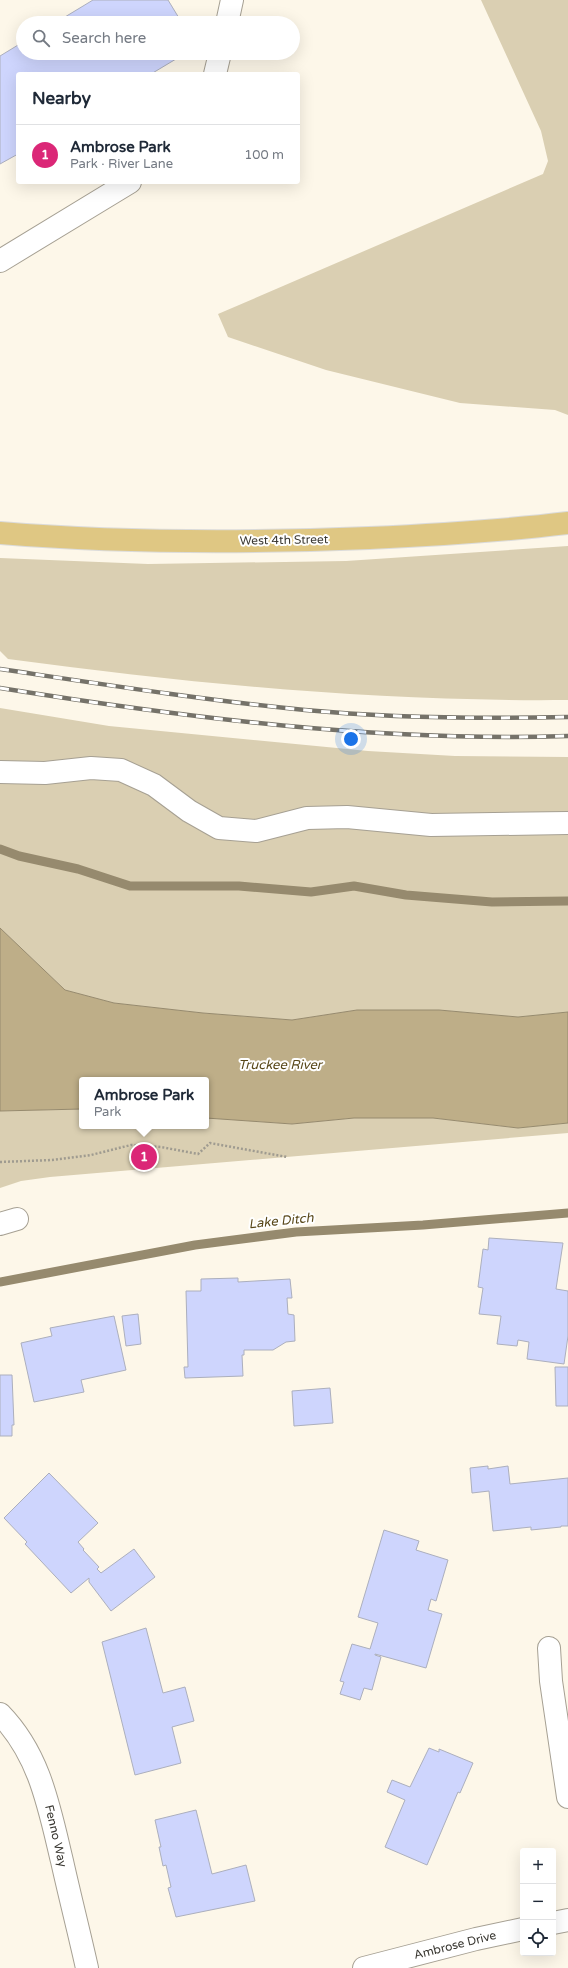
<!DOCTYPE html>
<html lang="en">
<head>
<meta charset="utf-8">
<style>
	:root { --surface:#fff; --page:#f2f2f3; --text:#1f2937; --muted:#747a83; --line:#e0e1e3; --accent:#db2777 }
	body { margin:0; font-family:"Varela Round",sans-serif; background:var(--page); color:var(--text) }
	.controls { position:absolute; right:12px; bottom:12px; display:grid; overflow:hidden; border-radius:4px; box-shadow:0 4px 16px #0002 }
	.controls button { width:36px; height:36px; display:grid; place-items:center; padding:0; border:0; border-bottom:1px solid var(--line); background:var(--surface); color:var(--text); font:20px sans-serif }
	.you { position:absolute; left:351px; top:739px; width:14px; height:14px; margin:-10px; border:3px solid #fff; border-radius:50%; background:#1a73e8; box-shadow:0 0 0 6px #1a73e833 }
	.badge { display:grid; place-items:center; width:26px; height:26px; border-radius:50%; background:var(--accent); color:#fff; font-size:13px; font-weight:700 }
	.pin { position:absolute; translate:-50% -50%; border:2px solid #fff; box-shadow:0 1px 4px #0006 }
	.popup { position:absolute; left:79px; top:1077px; width:130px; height:52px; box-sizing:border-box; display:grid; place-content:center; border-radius:4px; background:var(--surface); filter:drop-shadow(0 1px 3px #0005); font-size:13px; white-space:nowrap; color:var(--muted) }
	.popup b { font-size:15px; color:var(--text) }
	.popup::after { content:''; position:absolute; left:50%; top:100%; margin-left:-8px; border:8px solid transparent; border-top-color:var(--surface) }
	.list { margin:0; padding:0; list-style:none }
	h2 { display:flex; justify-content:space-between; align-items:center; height:52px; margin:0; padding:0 16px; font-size:17px }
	h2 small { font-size:13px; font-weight:400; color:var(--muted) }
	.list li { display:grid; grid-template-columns:26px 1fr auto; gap:12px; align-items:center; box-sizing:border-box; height:60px; padding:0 16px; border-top:1px solid var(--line) }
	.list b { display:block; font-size:15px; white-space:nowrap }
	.list p { margin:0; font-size:13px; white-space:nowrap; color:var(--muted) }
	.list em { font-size:13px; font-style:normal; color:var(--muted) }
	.icon { flex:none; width:22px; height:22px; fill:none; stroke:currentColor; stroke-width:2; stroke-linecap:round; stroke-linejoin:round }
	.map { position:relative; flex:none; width:568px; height:1968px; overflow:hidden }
	.search { position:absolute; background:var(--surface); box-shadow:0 4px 16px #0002; left:16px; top:16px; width:284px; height:44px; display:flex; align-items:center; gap:10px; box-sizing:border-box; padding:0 14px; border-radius:22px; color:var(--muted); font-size:15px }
	.panel { position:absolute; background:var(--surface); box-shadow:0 4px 16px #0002; left:16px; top:72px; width:284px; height:112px; border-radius:4px }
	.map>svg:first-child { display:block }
</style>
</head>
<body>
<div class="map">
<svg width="568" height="1968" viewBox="0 0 568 1968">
	<rect width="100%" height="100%" fill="#fdf7e9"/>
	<g fill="#dacfb2">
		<path d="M481 0H568V415L555 410 460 403 326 370 228 337 218 314 543 174 548 161 541 131Z"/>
		<path d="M568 546V700C380 702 194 684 8 659L0 651V558L148 564 346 561Z"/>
		<path d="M0 708 109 726 368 751 455 756 568 757V1012L518 1017 439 1010H357L292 1020 203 1013 114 1003 65 990 0 928Z"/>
		<path d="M82 1109V1126H206V1118H216L292 1124 354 1118H433L518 1128 568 1123V1133L50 1177 21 1181 0 1188V1111Z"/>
	</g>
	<path fill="#beae88" stroke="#968a6e" d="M0 928 65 990 114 1003 203 1013 292 1020 357 1010H439L518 1017 568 1012V1123L518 1128 433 1118H354L292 1124 206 1118V1080H82V1109L0 1111Z"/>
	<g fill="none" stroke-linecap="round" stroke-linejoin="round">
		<g stroke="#968a6e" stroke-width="9">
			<path d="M0 849 19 856 78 869 130 886H239L311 892 354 886 406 895 492 902 568 901"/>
			<path d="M0 1282 195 1245 296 1232 423 1225 568 1213"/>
		</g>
	</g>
	<g fill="#ced5fd" stroke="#acafbd">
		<path d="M93 0H168L182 23H55Z"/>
		<path d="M23 42V53H186L151 74H18V154L0 164V56Z"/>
		<path d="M489 1238 563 1243 556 1289 568 1291V1336L564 1364 527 1359 529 1342 518 1340 517 1346 497 1344 501 1316 479 1314 483 1288 478 1287 483 1249 488 1250Z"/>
		<path d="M238 1278V1282L290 1279 292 1298H287L288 1314 294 1315 295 1341 286 1342 273 1350H244V1355H242L243 1376 185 1378 184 1367H188L186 1291H201V1279Z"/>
		<path d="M138 1314 141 1344 126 1346 122 1316Z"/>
		<path d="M114 1316 126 1370 81 1380 84 1392 34 1402 21 1343 52 1336 50 1328Z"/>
		<path d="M555 1367H568V1406H556Z"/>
		<path d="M0 1375H12L14 1425H12V1436H0Z"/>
		<path d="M330 1388 333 1423 294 1426 292 1391Z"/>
		<path d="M488 1466V1469L508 1466 510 1484 568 1478V1526H561V1527L531 1530V1527L493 1531 489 1491 472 1493 470 1468Z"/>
		<path d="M49 1473 98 1523 78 1542 84 1549 83 1550 99 1567 97 1569 101 1573 134 1549 155 1577 111 1611 89 1582V1578L71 1593 25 1544 27 1542 4 1518Z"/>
		<path d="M384 1530 419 1541 416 1550 448 1560 436 1601 431 1599 428 1610 442 1614 426 1668 375 1654V1655L381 1657 372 1690 364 1688 360 1700 340 1694 344 1682 340 1681 352 1644 370 1649 378 1623 358 1617Z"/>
		<path d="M146 1628 163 1693 185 1687 194 1721 172 1727 181 1763 135 1775 102 1642Z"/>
		<path d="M429 1748 439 1752V1749L473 1763 460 1793 458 1792 427 1865 385 1847 405 1800 387 1792 392 1780 410 1787Z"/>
		<path d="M196 1810 212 1874 246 1865 255 1901 176 1917 168 1888 171 1887 166 1865 163 1866 159 1847H161L155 1820Z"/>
	</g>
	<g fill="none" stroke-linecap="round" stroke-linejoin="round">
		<defs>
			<g id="minor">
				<path d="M227 23 232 0"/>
				<path d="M215 74 220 53"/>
				<path d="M0 261 130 182"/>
				<path d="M0 772 45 773 91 768 121 770 154 785 189 811 219 828 256 831 307 818 347 817 431 825 568 823"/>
				<path d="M0 1224 17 1219"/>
				<path d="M549 1648 551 1681 568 1797"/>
				<path d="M0 1714C40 1755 49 1807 62 1861 70 1897 79 1932 87 1968"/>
				<path d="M553 1923 568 1920"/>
				<path d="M364 1968 476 1939 523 1929"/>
			</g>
			<path id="major" d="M0 533C122 543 246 543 369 538 435 535 502 531 568 523"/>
		</defs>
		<use href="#minor" stroke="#a6a093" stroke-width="24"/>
		<use href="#major" stroke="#dbdbda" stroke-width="24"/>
		<path stroke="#9f9b90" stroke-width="2.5" stroke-dasharray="2 2" stroke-linecap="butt" d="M0 1162 52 1160 91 1155 131 1145 161 1147 198 1154 210 1143 287 1157"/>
		<use href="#minor" stroke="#fff" stroke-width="22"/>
		<use href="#major" stroke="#dfc783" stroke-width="22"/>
		<defs>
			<g id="rail">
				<path d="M0 669C101 684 203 700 305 710 392 718 481 719 568 717"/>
				<path d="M0 688C188 718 377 742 568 736"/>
			</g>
		</defs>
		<use href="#rail" stroke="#757269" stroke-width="4.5"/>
		<use href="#rail" stroke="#fff" stroke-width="3" stroke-dasharray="9" stroke-linecap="butt"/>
	</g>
	<g text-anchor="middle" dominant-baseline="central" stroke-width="4" stroke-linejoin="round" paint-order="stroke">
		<g font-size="12" fill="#393731" stroke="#fff">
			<text transform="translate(284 540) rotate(-1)">West 4th Street</text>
			<text transform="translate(56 1836) rotate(77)">Fenno Way</text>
			<text transform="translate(455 1945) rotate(-14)">Ambrose Drive</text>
		</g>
		<g font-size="13" font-style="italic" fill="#584718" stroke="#fff">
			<text x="280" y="1065">Truckee River</text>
			<text transform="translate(281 1221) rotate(-6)">Lake Ditch</text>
		</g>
	</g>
</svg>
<div class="controls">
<button>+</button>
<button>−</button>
<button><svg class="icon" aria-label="locate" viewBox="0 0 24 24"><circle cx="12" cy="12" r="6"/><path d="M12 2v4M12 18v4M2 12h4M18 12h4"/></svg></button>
</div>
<div class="you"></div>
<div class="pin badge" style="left:144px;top:1157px">1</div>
<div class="popup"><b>Ambrose Park</b>Park</div>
<div class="search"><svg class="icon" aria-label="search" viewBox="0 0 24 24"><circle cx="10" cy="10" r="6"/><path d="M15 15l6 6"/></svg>Search here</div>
<section class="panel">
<h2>Nearby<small></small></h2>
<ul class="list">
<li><span class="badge">1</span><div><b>Ambrose Park</b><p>Park · River Lane</p></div><em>100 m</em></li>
</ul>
</section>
</div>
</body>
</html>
